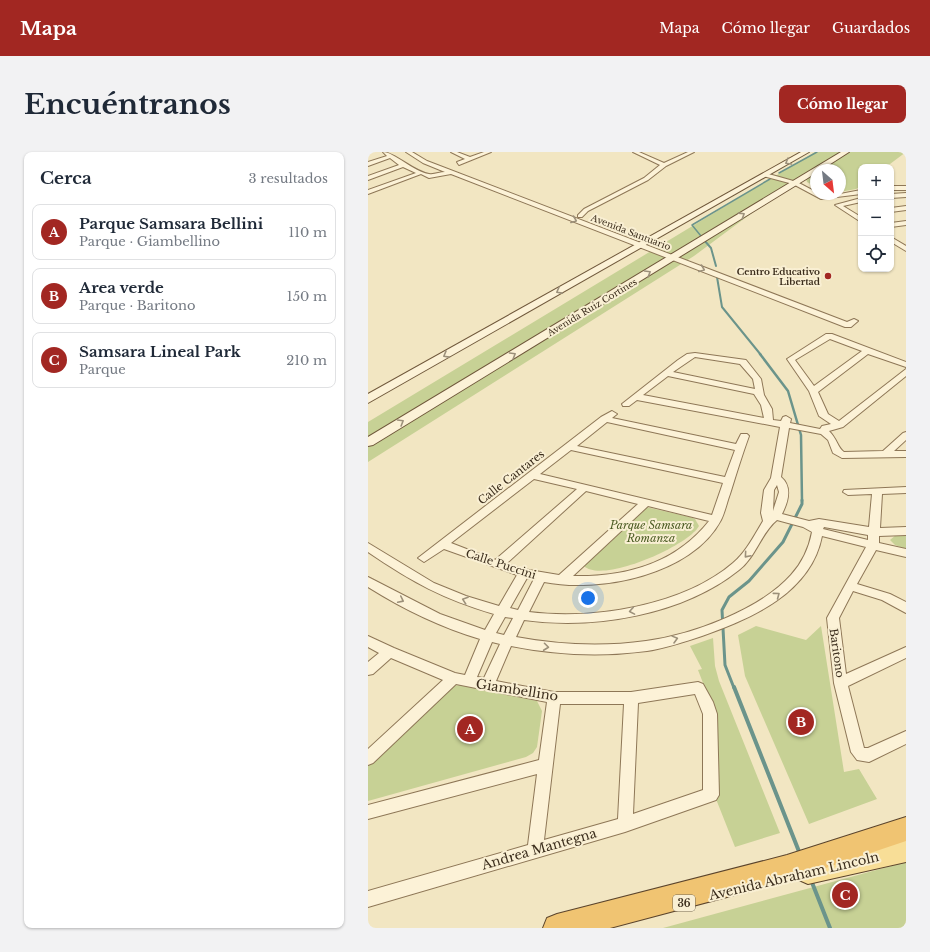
<!DOCTYPE html>
<html lang="es">
<head>
<meta charset="utf-8">
<style>
	:root { --surface:#fff; --page:#f2f2f3; --text:#1f2937; --muted:#747a83; --line:#e0e1e3; --accent:#a22722 }
	body { margin:0; font-family:"Libre Baskerville",serif; background:var(--page); color:var(--text) }
	.controls { position:absolute; right:12px; top:12px; display:grid; overflow:hidden; border-radius:8px; box-shadow:0 1px 3px #0004 }
	.controls button { width:36px; height:36px; display:grid; place-items:center; padding:0; border:0; border-bottom:1px solid var(--line); background:var(--surface); color:var(--text); font:20px sans-serif }
	.compass { position:absolute; left:442px; top:12px; width:36px; height:36px; border-radius:50%; background:var(--surface); box-shadow:0 1px 3px #0004; rotate:152deg }
	.you { position:absolute; left:220px; top:446px; width:14px; height:14px; margin:-10px; border:3px solid #fff; border-radius:50%; background:#1a73e8; box-shadow:0 0 0 6px #1a73e833 }
	.badge { display:grid; place-items:center; width:26px; height:26px; border-radius:50%; background:var(--accent); color:#fff; font-size:13px; font-weight:700 }
	.pin { position:absolute; translate:-50% -50%; border:2px solid #fff; box-shadow:0 1px 4px #0006 }
	.list { margin:0; padding:0; list-style:none }
	h2 { display:flex; justify-content:space-between; align-items:center; height:52px; margin:0; padding:0 16px; font-size:17px }
	h2 small { font-size:13px; font-weight:400; color:var(--muted) }
	.list li { display:grid; grid-template-columns:26px 1fr auto; gap:12px; align-items:center; box-sizing:border-box; height:56px; margin:0 8px 8px; padding:0 8px; border:1px solid var(--line); border-radius:8px }
	.list b { display:block; font-size:15px; white-space:nowrap }
	.list p { margin:0; font-size:13px; white-space:nowrap; color:var(--muted) }
	.list em { font-size:13px; font-style:normal; color:var(--muted) }
	.icon { flex:none; width:22px; height:22px; fill:none; stroke:currentColor; stroke-width:2; stroke-linecap:round; stroke-linejoin:round }
	.map { position:relative; flex:none; width:538px; height:776px; overflow:hidden; border-radius:8px }
	header { display:flex; align-items:center; gap:24px; box-sizing:border-box; height:56px; padding:0 20px; background:var(--accent); color:#fff }
	header strong { font-size:19px }
	nav { display:flex; gap:22px; margin-inline-start:auto; font-size:14px }
	.intro { display:flex; align-items:center; justify-content:space-between; box-sizing:border-box; height:96px; padding:0 24px }
	h1 { margin:0; font-size:28px }
	.button { padding:10px 18px; border-radius:8px; background:var(--accent); color:#fff; font-size:14px; font-weight:700 }
	main { display:flex; gap:24px; padding:0 24px }
	aside { flex:1; background:var(--surface); border-radius:8px; box-shadow:0 1px 3px #0004 }
	.map>svg:first-child { display:block }
</style>
</head>
<body>
<header>
<strong>Mapa</strong>
<nav><a>Mapa</a><a>Cómo llegar</a><a>Guardados</a></nav>
</header>
<div class="intro"><h1>Encuéntranos</h1><a class="button">Cómo llegar</a></div>
<main>
<aside>
<h2>Cerca<small>3 resultados</small></h2>
<ul class="list">
<li><span class="badge">A</span><div><b>Parque Samsara Bellini</b><p>Parque · Giambellino</p></div><em>110 m</em></li>
<li><span class="badge">B</span><div><b>Area verde</b><p>Parque · Baritono</p></div><em>150 m</em></li>
<li><span class="badge">C</span><div><b>Samsara Lineal Park</b><p>Parque</p></div><em>210 m</em></li>
</ul>
</aside>
<div class="map">
<svg width="538" height="776" viewBox="0 0 538 776">
	<rect width="100%" height="100%" fill="#f2e6c2"/>
	<g fill="#c7d195">
		<path d="M447 0H538L518 15H493V34L488 37 472 40V18H448V35L439 30 438 27 427 29 326 104 0 310V270Z"/>
		<path d="M278 355 322 365 327 367 331 374C320 394 234 432 216 414Z"/>
		<path d="M528 383H538V397L527 393 522 388Z"/>
		<path d="M388 474 438 488 453 474 476 620 491 617 509 647 441 672 377 524 370 483Z"/>
		<path d="M345 486 347 514 351 529 412 681 367 695 348 647 342 549 330 518 334 517 322 494Z"/>
		<path d="M92 533 169 549 174 559 169 595 165 601 158 605 0 649V608L84 534Z"/>
		<path d="M538 710V776H295Z"/>
	</g>
	<g fill="none" stroke-linecap="round" stroke-linejoin="round">
		<g stroke="#6b948b" stroke-width="1.5">
			<path d="M411 21 449 0"/>
			<path d="M337 89 324 73 402 27"/>
		</g>
		<g stroke="#6b948b" stroke-width="2">
			<path d="M336 88 343 96 348 114"/>
			<path d="M349 125 354 155 393 203"/>
		</g>
		<path stroke="#6b948b" stroke-width="2.5" d="M392 202 420 239 433 283 434 349"/>
		<path stroke="#6b948b" stroke-width="3" d="M366 536 357 513 354 458 361 445 381 429 415 390 434 352V348"/>
		<g stroke="#6b948b" stroke-width="4">
			<path d="M366 535 432 702"/>
			<path d="M443 728 462 776"/>
		</g>
		<defs>
			<g id="minor">
				<path d="M15 0C26 0 46 20 61 22 66 23 72 20 77 20L55 11 38 0H44L59 9 479 170 486 167 490 169 483 175H477L83 22 61 26 53 22 0 42V38L48 21 35 15 0 28V24L31 13 22 6 0 14V10L19 4Z"/>
				<path d="M83 0H89L102 5 116 0H123L91 13 89 10 97 7Z"/>
				<path d="M265 0H271L296 11 320 0H326L298 14 280 28 220 59 214 65H210V63L216 57 276 26 292 13Z"/>
				<path d="M397 21 429 30 448 40V42H472L493 38V42L453 47 425 32 395 24Z"/>
				<rect x="523" y="34" width="15" height="4"/>
				<path d="M538 41V45L523 46V42Z"/>
				<path d="M493 46V50L475 54 493 65V70L467 53Z"/>
				<path d="M538 54V58L523 60V56Z"/>
				<path d="M538 69V73L523 75V71Z"/>
				<path d="M523 85 538 94V99L523 90Z"/>
				<path d="M458 182H464L538 210V215L500 202 450 240 460 262 471 269 538 217V224L475 275 461 279C469 287 470 296 476 300L515 299 535 281 538 280V288L526 299H538V305L474 306 465 301 460 288 453 282 421 276 413 325C425 335 420 350 414 362L441 369 451 367 501 375 504 342 480 343 475 340 476 338 538 335V341L514 342 512 376 538 375V383L511 384V391L538 397V405L508 398 489 432 522 442 538 450V461L514 448 485 439 471 466 478 522 538 495V506L480 534 496 596H500L538 579V592L501 610 489 608 483 600 466 531 459 466 498 395 454 384C443 441 383 467 334 484 316 490 298 496 279 499 234 505 188 503 143 494L128 529 186 540H263L330 530 335 532 345 550 349 562 351 643 348 648 257 680 0 755V739L160 693 169 622 0 667V653L171 608 179 550 88 532 5 611 0 613V597L75 528 23 506 5 522 0 523V510L11 501 0 495V484L26 496 87 521 97 523 112 487C72 475 35 457 0 435V425L72 462 117 478 126 462C75 447 44 430 0 400V391L66 431 98 444 131 454 149 423 76 397 56 410 50 406 233 265 244 259 249 262 244 266 368 292 373 282H379L381 284C374 303 368 323 362 342 359 350 357 360 353 368 324 423 232 441 176 430L161 460C225 468 315 454 365 411 378 400 386 384 395 369L393 361 396 338 403 326 412 275 269 248 261 254H255L254 252 310 208 319 202 327 201 378 208 393 227 396 243 404 257 405 268 413 269 415 265 418 264 423 267 422 271 452 277 454 274 463 272 451 264 441 239 419 207ZM462 187 494 199 446 234 427 208ZM327 205 372 212 385 227 387 237 305 220ZM300 224 386 242 393 253 396 266 275 243ZM239 270 367 298 357 325 209 294ZM203 298 355 331 344 363 172 322ZM166 327 209 337 127 408 83 391ZM409 333 411 340 405 359 406 338ZM218 339 270 352 191 423 155 417 138 412ZM280 354 341 369C307 412 258 425 205 424ZM409 368 435 375 444 380C441 396 434 411 423 423 392 458 323 483 278 489 235 495 191 493 148 485L156 468C226 478 315 463 371 418 388 405 393 381 409 368ZM456 375 500 383V388L455 377ZM159 426 166 427 150 458 142 456ZM137 465 145 466 136 483 128 481ZM124 490 132 492 116 526 109 525ZM327 542 335 562V638L265 662 270 551ZM192 552H256L250 667 176 688Z"/>
			</g>
			<g id="secondary">
				<path d="M433 0H441L0 251V242Z"/>
				<path d="M473 0H481L453 18H448V21L5 293 0 294V285Z"/>
			</g>
			<path id="primary" d="M538 686V710L440 732 431 728 427 719 431 710 440 706Z"/>
			<path id="trunk" d="M538 665V689L419 729 242 776H175L179 766 189 762 419 703Z"/>
		</defs>
		<use href="#minor" stroke="#8e7757" stroke-width="2"/>
		<use href="#secondary" stroke="#70583b" stroke-width="2"/>
		<use href="#primary" stroke="#5b442c" stroke-width="2"/>
		<use href="#trunk" stroke="#5b442c" stroke-width="2"/>
		<use href="#minor" fill="#fcf2d7" fill-rule="evenodd"/>
		<use href="#secondary" fill="#fcf2d7" fill-rule="evenodd"/>
		<use href="#primary" fill="#f8de97" fill-rule="evenodd"/>
		<use href="#trunk" fill="#f0c472" fill-rule="evenodd"/>
	</g>
	<defs><path id="oneway-chevron" d="M-2-3.5L2.5 0L-2 3.5" fill="none" stroke-width="1.6" stroke-linecap="round" stroke-linejoin="round"/></defs>
	<g stroke="#9c907a">
		<use href="#oneway-chevron" transform="translate(420 10) rotate(150)"/>
		<use href="#oneway-chevron" transform="translate(374 63) rotate(-32)"/>
		<use href="#oneway-chevron" transform="translate(206 68) rotate(21)"/>
		<use href="#oneway-chevron" transform="translate(334 117) rotate(21)"/>
		<use href="#oneway-chevron" transform="translate(280 121) rotate(-31)"/>
		<use href="#oneway-chevron" transform="translate(191 139) rotate(151)"/>
		<use href="#oneway-chevron" transform="translate(78 203) rotate(151)"/>
		<use href="#oneway-chevron" transform="translate(145 203) rotate(-31)"/>
		<use href="#oneway-chevron" transform="translate(33 270) rotate(-31)"/>
		<use href="#oneway-chevron" transform="translate(379 403) rotate(131)"/>
		<use href="#oneway-chevron" transform="translate(409 443) rotate(-37)"/>
		<use href="#oneway-chevron" transform="translate(33 448) rotate(26)"/>
		<use href="#oneway-chevron" transform="translate(97 448) rotate(-161)"/>
		<use href="#oneway-chevron" transform="translate(264 459) rotate(170)"/>
		<use href="#oneway-chevron" transform="translate(307 487) rotate(-15)"/>
		<use href="#oneway-chevron" transform="translate(178 495) rotate(7)"/>
	</g>
	<circle fill="#a22722" stroke="#f9efd3" stroke-width="1.5" cx="460" cy="124" r="4"/>
	<g text-anchor="middle" dominant-baseline="central" stroke-width="4" stroke-linejoin="round" paint-order="stroke">
		<g font-size="9" fill="#3c2e1d" stroke="#f9efd3">
			<text transform="translate(263 80) rotate(21)">Avenida Santuario</text>
			<text transform="translate(224 155) rotate(-31)">Avenida Ruiz Cortines</text>
		</g>
		<g font-size="9" font-weight="bold" fill="#3c2e1d" stroke="#f9efd3" text-anchor="end">
			<text x="452" y="119">Centro Educativo<tspan x="452" dy="10">Libertad</tspan></text>
		</g>
		<rect fill="#f9efd3" stroke="#756854" stroke-width="1" x="305" y="743" width="22" height="16" rx="3"/>
		<g font-size="10" font-weight="bold" fill="#3c2e1d">
			<text x="316" y="751">36</text>
		</g>
		<g font-size="11" fill="#3c2e1d" stroke="#f9efd3">
			<text transform="translate(143 325) rotate(-38)">Calle Cantares</text>
			<text transform="translate(133 412) rotate(18)">Calle Puccini</text>
			<text transform="translate(469 501) rotate(82)">Baritono</text>
		</g>
		<g font-size="11" font-style="italic" fill="#4a5b22" stroke="#f9efd3">
			<text x="283" y="373">Parque Samsara<tspan x="283" dy="13">Romanza</tspan></text>
		</g>
		<g font-size="13" fill="#3c2e1d" stroke="#f9efd3">
			<text transform="translate(149 538) rotate(9)">Giambellino</text>
			<text transform="translate(171 697) rotate(-16)">Andrea Mantegna</text>
			<text transform="translate(426 724) rotate(-13)">Avenida Abraham Lincoln</text>
		</g>
	</g>
</svg>
<div class="controls">
<button>+</button>
<button>−</button>
<button><svg class="icon" aria-label="locate" viewBox="0 0 24 24"><circle cx="12" cy="12" r="6"/><path d="M12 2v4M12 18v4M2 12h4M18 12h4"/></svg></button>
</div>
<svg class="compass" viewBox="-18 -18 36 36"><path d="M0-13l5 13h-10z" fill="#e53935"/><path d="M0 13l5-13h-10z" fill="#747a83"/></svg>
<div class="you"></div>
<div class="pin badge" style="left:102px;top:577px">A</div>
<div class="pin badge" style="left:433px;top:570px">B</div>
<div class="pin badge" style="left:477px;top:743px">C</div>
</div>
</main>
</body>
</html>
